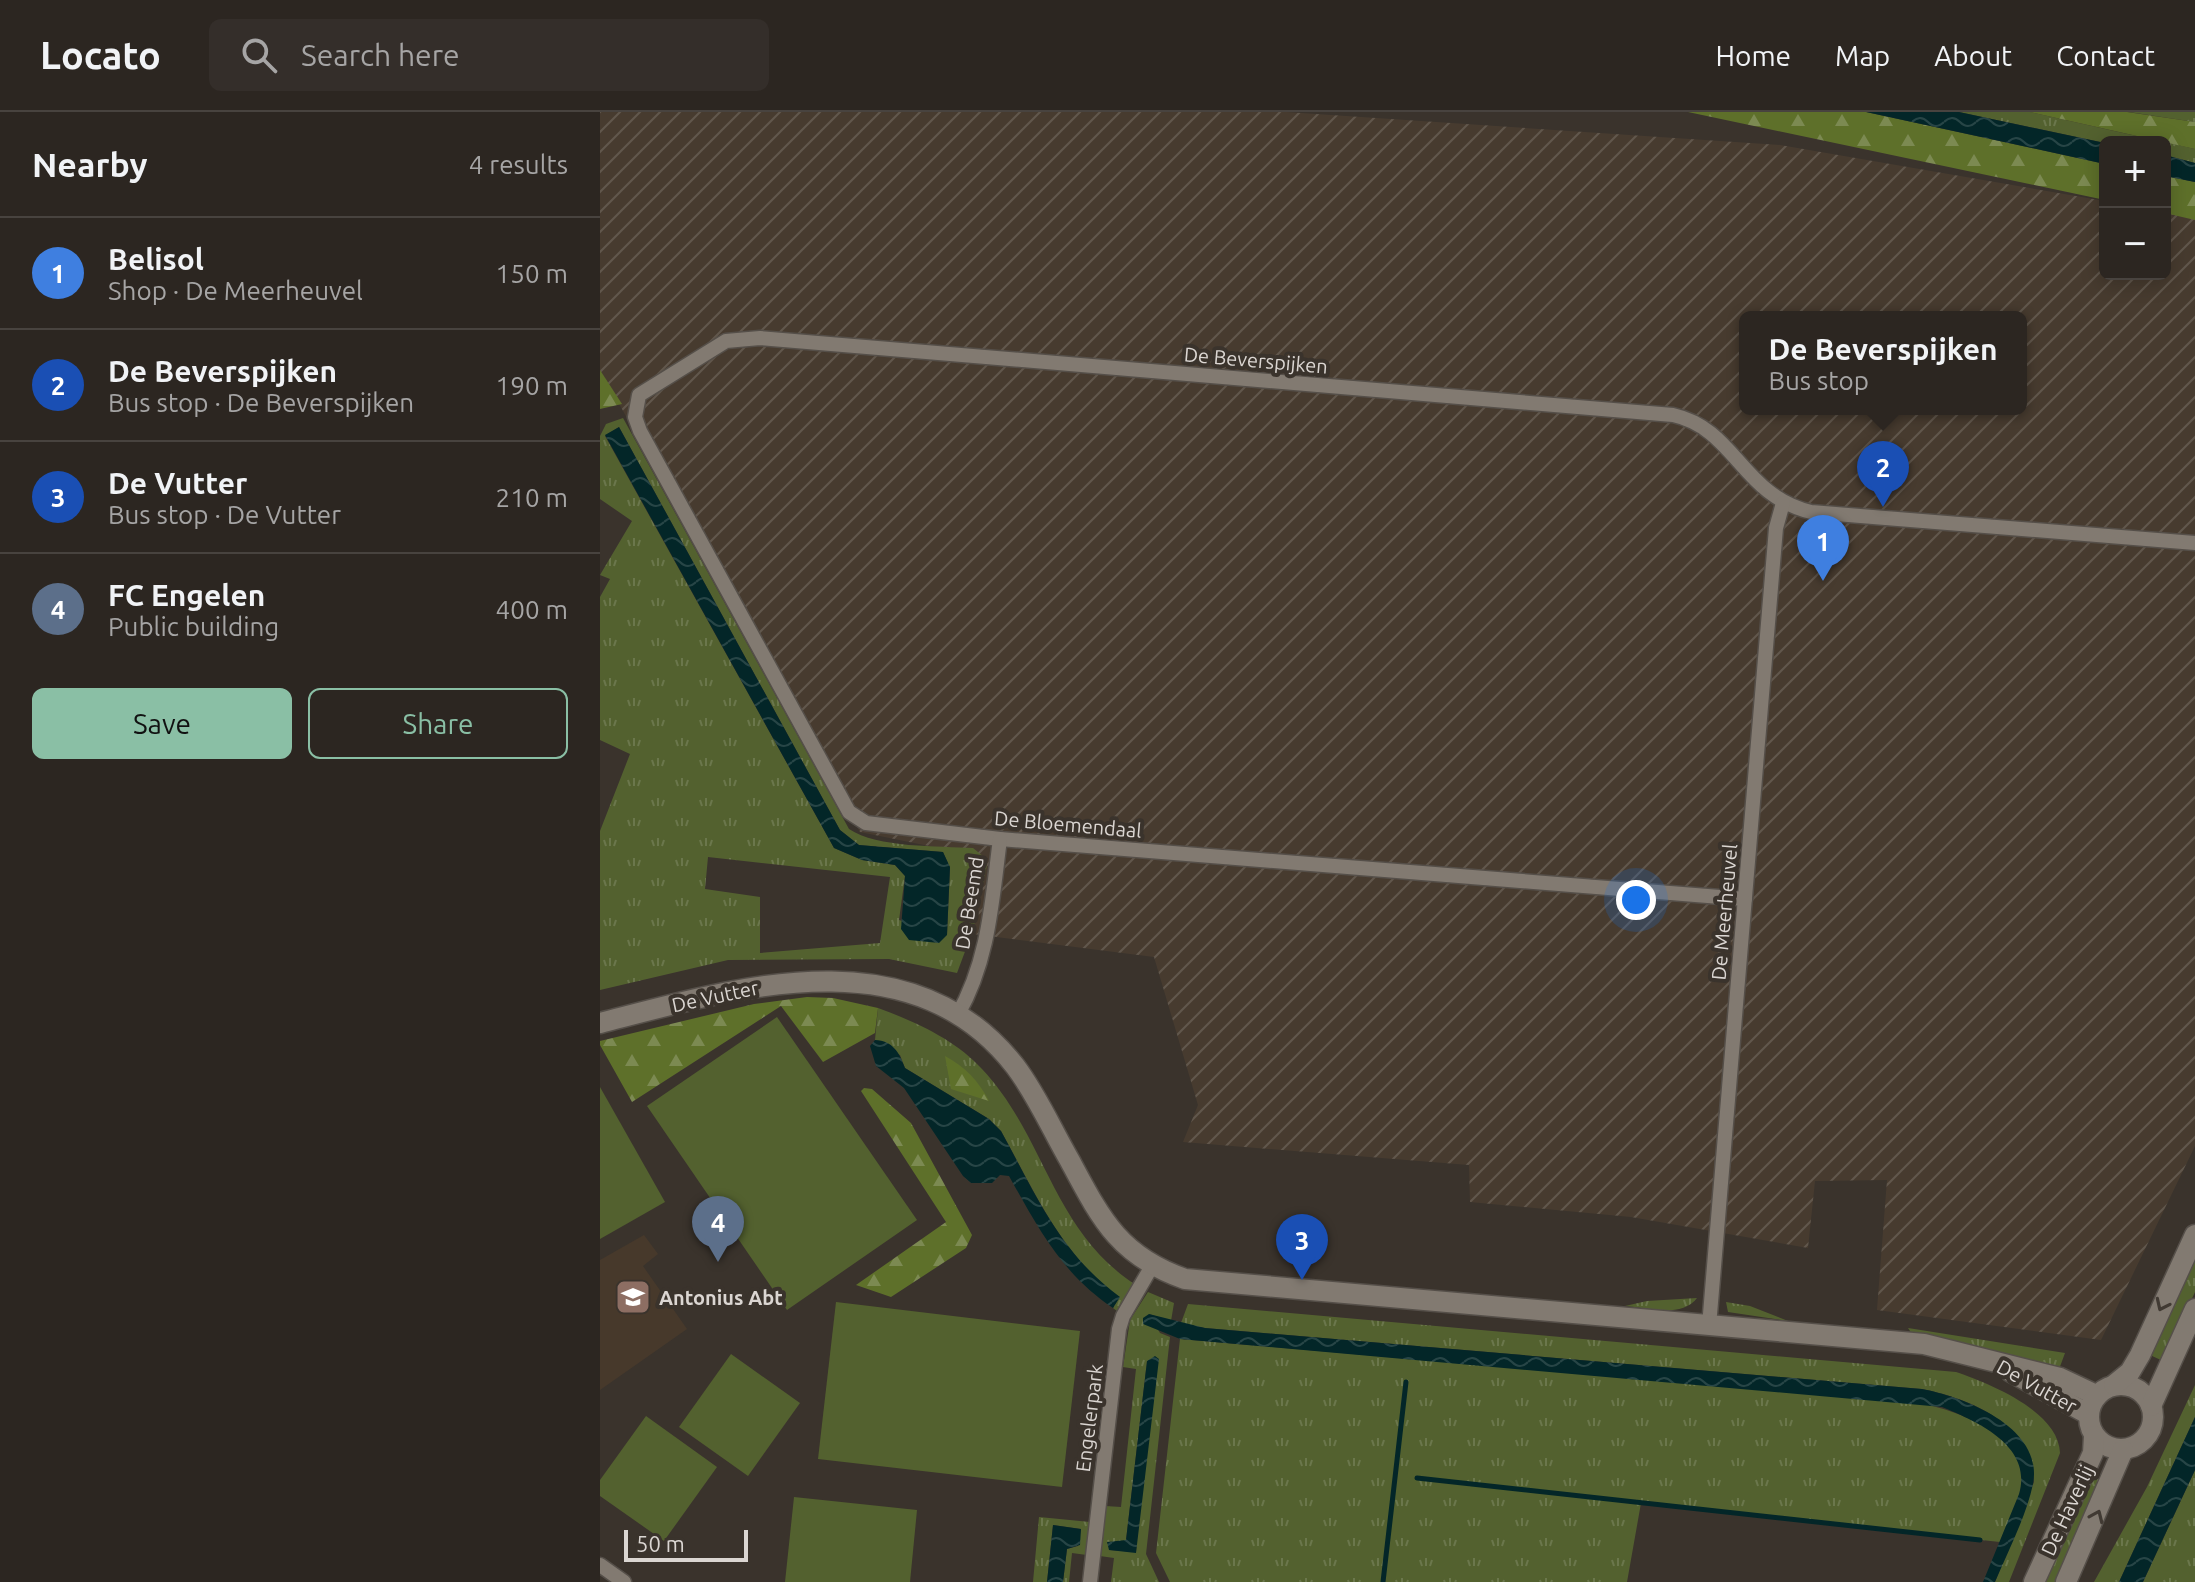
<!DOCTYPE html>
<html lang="en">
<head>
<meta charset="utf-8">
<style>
	:root { --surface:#2c2621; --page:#342e2a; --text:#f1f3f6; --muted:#a6a5a5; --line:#48433f; --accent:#8abfa5 }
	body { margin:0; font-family:Ubuntu,sans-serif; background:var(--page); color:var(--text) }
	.controls { position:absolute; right:24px; top:24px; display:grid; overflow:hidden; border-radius:12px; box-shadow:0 4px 20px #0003 }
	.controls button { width:72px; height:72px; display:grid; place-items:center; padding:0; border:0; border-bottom:2px solid var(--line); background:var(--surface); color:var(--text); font:40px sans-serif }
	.scale { position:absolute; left:24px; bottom:20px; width:124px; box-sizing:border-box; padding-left:8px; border:4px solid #dbd6d2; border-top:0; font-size:22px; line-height:28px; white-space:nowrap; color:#dbd6d2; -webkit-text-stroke:6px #3a332c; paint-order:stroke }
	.you { position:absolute; left:1036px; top:788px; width:28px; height:28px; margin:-20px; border:6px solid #fff; border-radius:50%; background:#1a73e8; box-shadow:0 0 0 12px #1a73e833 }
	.badge { display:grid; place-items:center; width:52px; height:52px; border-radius:50%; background:var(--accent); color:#fff; font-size:26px; font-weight:700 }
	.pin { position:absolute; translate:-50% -66px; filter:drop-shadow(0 2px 4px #0008) }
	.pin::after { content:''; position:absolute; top:42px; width:28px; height:24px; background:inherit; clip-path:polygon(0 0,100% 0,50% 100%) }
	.popup { position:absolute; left:1139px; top:199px; width:288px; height:104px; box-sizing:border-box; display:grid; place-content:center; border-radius:12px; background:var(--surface); filter:drop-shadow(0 2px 6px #0005); font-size:26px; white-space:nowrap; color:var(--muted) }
	.popup b { font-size:30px; color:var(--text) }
	.popup::after { content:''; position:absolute; left:50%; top:100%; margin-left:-16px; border:16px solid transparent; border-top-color:var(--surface) }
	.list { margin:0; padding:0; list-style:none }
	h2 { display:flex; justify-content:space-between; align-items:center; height:104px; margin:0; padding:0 32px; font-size:34px }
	h2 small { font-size:26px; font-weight:400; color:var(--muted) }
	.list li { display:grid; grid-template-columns:52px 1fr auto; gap:24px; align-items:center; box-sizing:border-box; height:112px; padding:0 32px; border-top:2px solid var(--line) }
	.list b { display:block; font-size:30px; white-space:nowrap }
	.list p { margin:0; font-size:26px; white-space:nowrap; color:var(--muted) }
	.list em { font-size:26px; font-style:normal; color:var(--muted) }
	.actions { display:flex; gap:16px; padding:24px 32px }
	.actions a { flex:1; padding:18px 0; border:2px solid var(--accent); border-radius:12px; text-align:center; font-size:28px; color:var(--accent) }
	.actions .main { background:var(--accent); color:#111 }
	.icon { flex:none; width:44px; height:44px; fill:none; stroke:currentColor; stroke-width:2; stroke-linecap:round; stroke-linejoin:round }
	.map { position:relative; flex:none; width:1595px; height:1470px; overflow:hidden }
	header { display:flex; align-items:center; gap:48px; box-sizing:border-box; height:112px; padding:0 40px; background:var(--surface); border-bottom:2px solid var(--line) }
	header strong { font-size:38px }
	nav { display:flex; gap:44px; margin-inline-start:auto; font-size:28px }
	.search { width:560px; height:72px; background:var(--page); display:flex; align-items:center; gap:20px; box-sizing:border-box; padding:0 28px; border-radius:12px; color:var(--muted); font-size:30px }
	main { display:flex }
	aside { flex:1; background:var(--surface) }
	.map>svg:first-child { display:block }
</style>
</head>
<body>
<header>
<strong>Locato</strong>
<div class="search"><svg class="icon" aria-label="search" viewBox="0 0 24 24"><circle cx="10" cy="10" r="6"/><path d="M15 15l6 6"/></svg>Search here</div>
<nav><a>Home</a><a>Map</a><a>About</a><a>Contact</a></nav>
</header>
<main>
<aside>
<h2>Nearby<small>4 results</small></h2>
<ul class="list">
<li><span class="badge" style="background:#3f7fe0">1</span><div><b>Belisol</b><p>Shop · De Meerheuvel</p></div><em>150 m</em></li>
<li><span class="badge" style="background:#1a4fb4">2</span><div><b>De Beverspijken</b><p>Bus stop · De Beverspijken</p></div><em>190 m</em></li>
<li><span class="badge" style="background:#1a4fb4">3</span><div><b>De Vutter</b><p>Bus stop · De Vutter</p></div><em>210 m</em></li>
<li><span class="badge" style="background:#5c6f8a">4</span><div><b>FC Engelen</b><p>Public building</p></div><em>400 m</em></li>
</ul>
<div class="actions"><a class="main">Save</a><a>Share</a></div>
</aside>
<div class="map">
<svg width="1595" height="1470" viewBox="0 0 1595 1470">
	<defs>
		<pattern id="industrial-furrows" width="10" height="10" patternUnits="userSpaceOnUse" patternTransform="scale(2)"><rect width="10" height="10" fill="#473b2f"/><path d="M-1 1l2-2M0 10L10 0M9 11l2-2" fill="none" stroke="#61574c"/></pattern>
		<pattern id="grass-tufts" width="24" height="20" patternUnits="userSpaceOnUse" patternTransform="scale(2)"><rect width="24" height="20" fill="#53612f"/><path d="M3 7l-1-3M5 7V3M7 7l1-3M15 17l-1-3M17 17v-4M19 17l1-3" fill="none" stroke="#6b774c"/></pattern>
		<pattern id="forest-firs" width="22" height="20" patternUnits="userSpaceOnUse" patternTransform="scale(2)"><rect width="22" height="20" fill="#5e702a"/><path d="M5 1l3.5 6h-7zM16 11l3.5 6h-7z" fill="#7c8a52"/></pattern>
		<pattern id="water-waves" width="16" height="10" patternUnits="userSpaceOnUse" patternTransform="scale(2)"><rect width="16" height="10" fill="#032628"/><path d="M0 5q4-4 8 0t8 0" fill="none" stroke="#274546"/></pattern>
	</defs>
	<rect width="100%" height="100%" fill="#3a332c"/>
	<path fill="url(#industrial-furrows)" fill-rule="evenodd" d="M0 0H686L1180 33 1505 89V162H1565V99L1595 104V1034L1501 1228 1277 1198 1287 1068 1215 1069 1208 1136 1031 1105 870 1090 869 1053 583 1030 598 993 554 845 365 821 388 746 260 720 0 258ZM1145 205H1421V297H1145Z"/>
	<path fill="#47392b" d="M44 1123 58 1142 43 1154 87 1217 0 1278V1148Z"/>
	<g fill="url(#grass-tufts)" fill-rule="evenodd">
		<path d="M1359 0H1430L1563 30 1505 31Z"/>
		<path d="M1527 0H1595V10L1529 0Z"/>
		<path d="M1565 30 1595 37V51L1565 43Z"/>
		<path d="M23 306 249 717C277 736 339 734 373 736L384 745 387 753 373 818 357 861 289 847 128 848 0 878V719L30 642 0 628V485L10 467 0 463 32 409 0 387V324L6 312ZM19 315 240 718 259 733 343 740 350 756 347 823 299 808 305 764 295 753 262 748 234 736 5 324ZM108 745 290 765 280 831 160 841V785L105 777Z"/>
		<path d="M278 896C314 909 356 928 382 957 446 1025 452 1119 536 1173L517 1199 513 1196 519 1185C460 1141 436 1082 401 1019L389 1007 305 956 300 943 275 928Z"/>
		<path d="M1595 1145V1180L1563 1249 1550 1243Z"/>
		<path d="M548 1180 574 1191 571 1209 549 1202 560 1221 570 1225 546 1442 559 1470H511L514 1446 500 1444 505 1394 521 1395 536 1257 523 1255 530 1208ZM547 1249 536 1440 509 1438 526 1428Z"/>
		<path d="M1097 1186C1082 1206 1048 1196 1025 1194L1047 1189Z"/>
		<path d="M1126 1190 1150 1194 1188 1209 1128 1200Z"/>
		<path d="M588 1192 1356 1260C1388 1271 1459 1299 1460 1341L1409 1470H1395L1434 1370C1431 1312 1372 1287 1322 1277L605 1216 581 1211Z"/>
		<path d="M1308 1216 1465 1241 1458 1260 1361 1230 1312 1222Z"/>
		<path d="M580 1227 1319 1291C1355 1298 1421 1320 1422 1366 1423 1386 1407 1411 1400 1430L1041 1391 1027 1470H570L556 1441Z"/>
		<path d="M1595 1273V1305L1519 1470H1494L1547 1375Z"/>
		<path d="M1595 1358V1470H1543Z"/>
		<path d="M1492 1364 1504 1370 1456 1470H1441Z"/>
		<path d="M439 1405 490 1410 487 1443 472 1441 469 1470H463L467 1437 478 1434 481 1417 453 1413 447 1470H433Z"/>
	</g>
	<g fill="url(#forest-firs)">
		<path d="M1088 0H1266L1505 52V88Z"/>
		<path d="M1430 0H1527L1595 10V37Z"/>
		<path d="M1565 64 1595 70V108L1565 101Z"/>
		<path d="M0 258 22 292 0 297Z"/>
		<path d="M207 885 233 886 278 896 275 921 223 950 181 894 32 990 0 933V929L154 892Z"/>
		<path d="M345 944C365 955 378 968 389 989L351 977Z"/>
		<path d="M264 976 272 977 311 1011 372 1123 366 1136 291 1185 256 1173 346 1110 261 979Z"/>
	</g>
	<g fill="#53612f">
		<path d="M177 905 317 1108 187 1198 47 994Z"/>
		<path d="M0 975 65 1090 0 1127Z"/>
		<path d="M236 1190 480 1219 462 1375 218 1347Z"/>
		<path d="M131 1242 200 1291 148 1364 79 1315Z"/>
		<path d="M46 1304 117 1355 64 1429 0 1384V1368Z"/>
		<path d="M194 1385 317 1398 310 1470H185Z"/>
	</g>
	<g fill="url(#water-waves)">
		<path d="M1266 0H1359L1505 31V52Z"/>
		<path d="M1565 43 1595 51V70L1565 64Z"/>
		<path d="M19 315 240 718 259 733 343 740 350 755 347 823 339 831 309 828 301 817 305 764 295 753 262 748 234 736 5 323Z"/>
		<path d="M275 928C293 929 299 940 305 956L389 1007 401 1019C436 1083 460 1141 520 1185L513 1196C462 1162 438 1116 409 1064L400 1063 392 1071H371L363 1064 304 976 276 954 270 934Z"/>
		<path d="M549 1202 605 1216 1322 1277C1364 1285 1444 1315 1433 1372 1426 1405 1408 1439 1395 1470H1383L1419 1382C1433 1334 1378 1310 1342 1295L580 1227 543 1212V1206Z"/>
		<path d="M555 1244 559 1247 536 1441 509 1438 507 1430 526 1428 547 1249Z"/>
		<path d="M1595 1305V1358L1543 1470H1519Z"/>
		<path d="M453 1413 481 1417 480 1433 467 1437 463 1470H447Z"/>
	</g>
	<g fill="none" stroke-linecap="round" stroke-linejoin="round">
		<g stroke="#032628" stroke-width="5">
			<path d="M817 1366 1380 1428"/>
			<path d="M783 1470 806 1270"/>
		</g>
		<defs>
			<g id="street">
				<path d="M1145 787 400 727 266 711 249 700 40 319 35 305 39 283 126 229 160 226 1073 303C1136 317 1141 383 1211 400L1595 431"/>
				<path d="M357 904C389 849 392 788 400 727"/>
				<path d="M1109 1214 1176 416 1183 391"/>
				<path d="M0 1453 24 1470"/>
				<path d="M490 1470 519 1217 523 1204 552 1154"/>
			</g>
			<g id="secondary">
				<path d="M0 911C136 876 311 821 415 954 437 983 452 1018 470 1049 501 1107 519 1144 585 1167L1324 1232 1460 1266 1496 1283"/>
				<path d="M1411 1260 1488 1302"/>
				<circle cx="1521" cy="1305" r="32"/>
				<path d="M1514 1273 1530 1260 1540 1243 1595 1123"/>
				<path d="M1551 1294 1595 1197"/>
				<path d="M1434 1470 1493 1341 1494 1324"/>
				<path d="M1466 1470 1523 1338"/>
			</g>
		</defs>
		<use href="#street" stroke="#554f49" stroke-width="17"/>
		<use href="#secondary" stroke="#554f49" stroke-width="23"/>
		<use href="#street" stroke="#827a71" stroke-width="14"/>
		<use href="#secondary" stroke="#827a71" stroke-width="20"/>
	</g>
	<defs><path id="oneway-chevron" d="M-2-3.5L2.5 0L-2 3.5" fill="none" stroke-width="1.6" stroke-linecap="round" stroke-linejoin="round" transform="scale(2)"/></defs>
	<g stroke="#413a33">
		<use href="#oneway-chevron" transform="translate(1562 1193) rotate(115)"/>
		<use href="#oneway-chevron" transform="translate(1497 1404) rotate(-66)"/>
	</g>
	<defs>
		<symbol id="school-square" viewBox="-11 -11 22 22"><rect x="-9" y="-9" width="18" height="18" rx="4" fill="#8d6e63" stroke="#3a332c"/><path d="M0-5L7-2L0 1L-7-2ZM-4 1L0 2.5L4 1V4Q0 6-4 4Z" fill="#fff"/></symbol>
	</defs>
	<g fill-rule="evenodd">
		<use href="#school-square" x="13" y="1165" width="40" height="40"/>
	</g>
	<g text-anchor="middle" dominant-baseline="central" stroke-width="8" stroke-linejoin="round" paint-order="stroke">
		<g font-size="20" fill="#dbd6d2" stroke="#3a332c">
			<text transform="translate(656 248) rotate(5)">De Beverspijken</text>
			<text transform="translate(468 712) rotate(5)">De Bloemendaal</text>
			<text transform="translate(369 791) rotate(-81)">De Beemd</text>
			<text transform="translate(1124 800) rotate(-85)">De Meerheuvel</text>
			<text transform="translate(115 884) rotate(-12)">De Vutter</text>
			<text transform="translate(1437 1274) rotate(29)">De Vutter</text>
			<text transform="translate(489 1306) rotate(-83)">Engelerpark</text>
			<text transform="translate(1467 1398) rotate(-65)">De Haverlij</text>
		</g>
		<g font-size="20" font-weight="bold" fill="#dbd6d2" stroke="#3a332c" text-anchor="start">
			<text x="59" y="1185">Antonius Abt</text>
		</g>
	</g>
</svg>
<div class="controls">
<button>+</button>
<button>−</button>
</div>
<div class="scale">50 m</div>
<div class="you"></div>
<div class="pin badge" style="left:1223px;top:469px;background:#3f7fe0">1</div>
<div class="pin badge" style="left:1283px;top:395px;background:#1a4fb4">2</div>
<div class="popup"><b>De Beverspijken</b>Bus stop</div>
<div class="pin badge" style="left:702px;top:1168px;background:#1a4fb4">3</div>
<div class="pin badge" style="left:118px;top:1150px;background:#5c6f8a">4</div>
</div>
</main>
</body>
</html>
